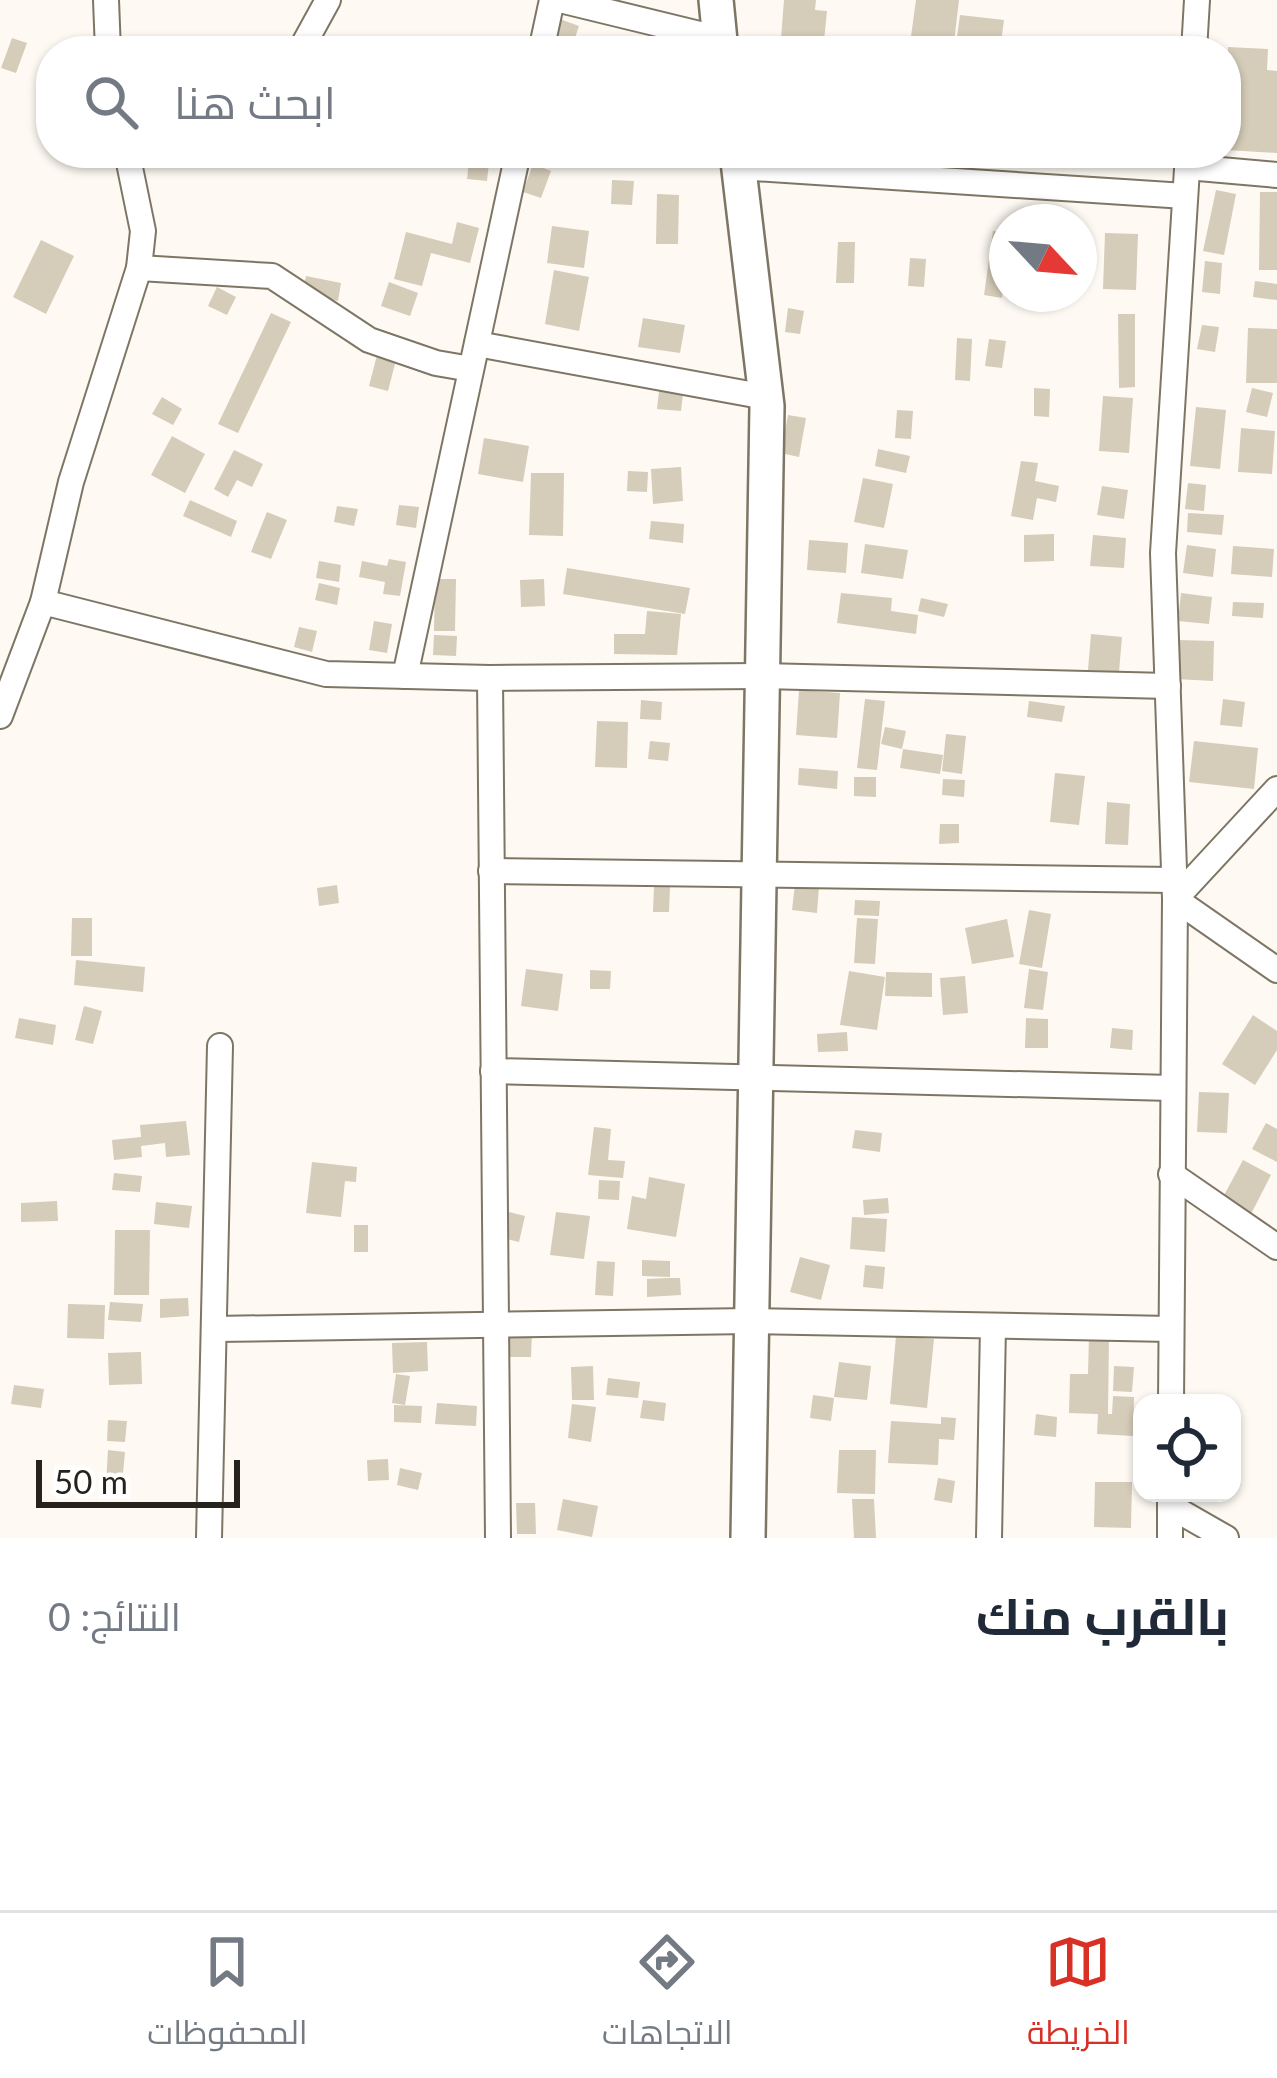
<!DOCTYPE html>
<html lang="ar">
<head>
<meta charset="utf-8">
<style>
	:root { --surface:#fff; --page:#f6f6f7; --text:#1f2937; --muted:#747a83; --line:#e0e1e3; --accent:#d93025 }
	body { margin:0; font-family:Lato,Cairo,sans-serif; background:var(--page); color:var(--text); direction:rtl }
	.controls { position:absolute; right:36px; bottom:36px; display:grid; overflow:hidden; border-radius:24px; box-shadow:0 3px 9px #0004 }
	.controls button { width:108px; height:108px; display:grid; place-items:center; padding:0; border:0; border-bottom:3px solid var(--line); background:var(--surface); color:var(--text); font:60px sans-serif }
	.compass { position:absolute; left:989px; top:204px; width:108px; height:108px; border-radius:50%; background:var(--surface); box-shadow:0 3px 9px #0004; rotate:116deg }
	.scale { position:absolute; left:36px; bottom:30px; width:204px; box-sizing:border-box; padding-left:12px; border:6px solid #26231c; border-top:0; font-size:33px; line-height:42px; white-space:nowrap; color:#26231c; -webkit-text-stroke:9px #fff; paint-order:stroke }
	.list { margin:0; padding:0; list-style:none }
	h2 { display:flex; justify-content:space-between; align-items:center; height:156px; margin:0; padding:0 48px; font-size:51px }
	h2 small { font-size:39px; font-weight:400; color:var(--muted) }
	.icon { flex:none; width:66px; height:66px; fill:none; stroke:currentColor; stroke-width:2; stroke-linecap:round; stroke-linejoin:round }
	.map { position:relative; flex:none; width:1277px; height:1538px; overflow:hidden; direction:ltr }
	.search { position:absolute; background:var(--surface); box-shadow:0 3px 9px #0004; left:36px; right:36px; top:36px; height:132px; display:flex; align-items:center; gap:30px; box-sizing:border-box; padding:0 42px; border-radius:48px; color:var(--muted); font-size:45px }
	.sheet { height:372px; background:var(--surface) }
	nav { display:flex; justify-content:space-around; align-items:center; box-sizing:border-box; height:168px; border-top:3px solid var(--line); background:var(--surface); font-size:33px; color:var(--muted) }
	nav a { display:grid; justify-items:center; gap:6px }
	nav .on { color:var(--accent) }
	.map>svg:first-child { display:block }
</style>
</head>
<body>
<div class="map">
<svg width="1277" height="1538" viewBox="0 0 1277 1538">
	<rect width="100%" height="100%" fill="#fefaf3"/>
	<g fill="#d5ccb9">
		<path d="M784 0H816L815 10 827 11 823 51H780Z"/>
		<path d="M916 0H959L953 51H909Z"/>
		<path d="M960 15 1004 20 1000 51H955Z"/>
		<path d="M557 18 579 26 573 44 551 36Z"/>
		<path d="M12 38 27 43 16 73 1 68Z"/>
		<path d="M1228 47 1268 49 1267 70 1277 71V153L1226 150Z"/>
		<path d="M470 153H490L487 181 467 179Z"/>
		<path d="M533 164 551 171 541 198 523 192Z"/>
		<path d="M612 180 634 181 632 205 611 204Z"/>
		<path d="M1216 190 1236 194 1224 255 1203 251Z"/>
		<path d="M1260 192H1277V270H1259Z"/>
		<path d="M657 194 679 195 678 244H656Z"/>
		<path d="M457 222 479 228 470 263 431 253 422 286 394 279 406 232 452 244Z"/>
		<path d="M552 226 589 231 584 268 547 263Z"/>
		<path d="M993 231 1007 233 1002 298 984 295Z"/>
		<path d="M1105 233 1138 234 1136 290 1103 289Z"/>
		<path d="M41 240 74 256 46 314 13 297Z"/>
		<path d="M838 242H855L854 283H836Z"/>
		<path d="M910 258 926 259 924 287 908 286Z"/>
		<path d="M1205 261 1222 263 1220 294 1202 292Z"/>
		<path d="M554 270 589 277 579 331 545 324Z"/>
		<path d="M306 276 341 283 338 301 302 294Z"/>
		<path d="M1255 281 1277 284V300L1253 297Z"/>
		<path d="M389 282 418 293 410 316 381 306Z"/>
		<path d="M217 287 236 297 227 315 208 306Z"/>
		<path d="M788 308 804 311 800 334 785 332Z"/>
		<path d="M271 313 291 322 238 433 218 424Z"/>
		<path d="M1118 314H1135V387L1119 388Z"/>
		<path d="M643 318 685 325 680 353 638 347Z"/>
		<path d="M1202 325 1219 327 1215 352 1197 349Z"/>
		<path d="M1248 328 1277 329V383H1246Z"/>
		<path d="M957 338 972 339 970 381 955 380Z"/>
		<path d="M989 339 1006 341 1002 368 985 366Z"/>
		<path d="M377 355 396 360 388 391 369 386Z"/>
		<path d="M1034 388 1050 389 1049 417 1034 416Z"/>
		<path d="M1252 388 1273 393 1267 417 1246 412Z"/>
		<path d="M659 391 683 394 681 411 657 409Z"/>
		<path d="M1103 396 1133 398 1129 453 1099 451Z"/>
		<path d="M162 397 182 409 173 425 152 414Z"/>
		<path d="M1196 407 1226 410 1220 469 1190 466Z"/>
		<path d="M897 410 913 411 911 439 895 438Z"/>
		<path d="M788 415 806 418 799 457 781 453Z"/>
		<path d="M1241 428 1275 431 1272 474 1238 472Z"/>
		<path d="M172 436 205 454 185 493 151 475Z"/>
		<path d="M484 438 529 446 523 482 478 474Z"/>
		<path d="M878 449 910 456 906 473 875 466Z"/>
		<path d="M234 450 263 464 252 487 237 480 228 497 214 489Z"/>
		<path d="M1021 461 1038 463 1035 481 1059 486 1056 502 1037 498 1033 520 1011 516Z"/>
		<path d="M681 467 683 501 653 504 651 469Z"/>
		<path d="M628 471 648 472 647 492 627 491Z"/>
		<path d="M531 473H564L563 536 529 535Z"/>
		<path d="M863 478 893 484 884 528 854 522Z"/>
		<path d="M1188 483 1206 485 1204 511 1185 509Z"/>
		<path d="M1102 486 1128 490 1124 519 1097 515Z"/>
		<path d="M190 500 237 521 231 537 183 516Z"/>
		<path d="M399 505 419 507 416 528 396 525Z"/>
		<path d="M337 506 358 509 354 526 334 522Z"/>
		<path d="M267 512 287 520 271 559 251 552Z"/>
		<path d="M1188 513 1224 515 1222 535 1187 532Z"/>
		<path d="M651 521 684 524 683 543 649 539Z"/>
		<path d="M1054 534V561L1024 562V535Z"/>
		<path d="M1093 535 1126 538 1124 568 1090 566Z"/>
		<path d="M809 540 848 543 846 573 807 570Z"/>
		<path d="M865 544 908 550 903 579 861 573Z"/>
		<path d="M1187 545 1216 549 1213 577 1183 573Z"/>
		<path d="M1233 546 1274 549 1272 577 1231 574Z"/>
		<path d="M389 559 406 562 400 596 383 594 385 582 359 577 362 561 387 566Z"/>
		<path d="M319 561 341 565 339 582 316 578Z"/>
		<path d="M567 568 690 588 685 614 563 594Z"/>
		<path d="M435 579H456L455 631H434Z"/>
		<path d="M544 579 545 606 521 607 520 580Z"/>
		<path d="M319 583 340 588 337 605 315 600Z"/>
		<path d="M841 593 892 598 891 611 918 615 916 634 837 623Z"/>
		<path d="M1181 593 1212 597 1209 624 1178 621Z"/>
		<path d="M921 598 948 604 944 617 918 611Z"/>
		<path d="M1233 602 1264 603 1263 618 1232 616Z"/>
		<path d="M647 611 681 614 677 655 614 654V634H645Z"/>
		<path d="M374 621 392 624 387 653 369 650Z"/>
		<path d="M299 627 317 631 312 652 294 647Z"/>
		<path d="M1091 634 1122 637 1119 672 1088 670Z"/>
		<path d="M434 635 457 636 456 656 433 655Z"/>
		<path d="M1178 640 1214 641 1213 681 1176 679Z"/>
		<path d="M799 690 840 693 837 738 796 735Z"/>
		<path d="M865 699 885 701 877 770 857 768Z"/>
		<path d="M1223 699 1245 702 1242 727 1220 725Z"/>
		<path d="M641 700 662 702 661 720 640 719Z"/>
		<path d="M1029 701 1065 706 1062 722 1027 717Z"/>
		<path d="M597 721 628 722 627 768 595 767Z"/>
		<path d="M885 727 906 731 902 749 881 744Z"/>
		<path d="M946 734 966 736 962 774 942 771Z"/>
		<path d="M650 741 670 743 668 761 648 759Z"/>
		<path d="M1194 741 1258 748 1254 789 1189 782Z"/>
		<path d="M903 749 943 755 940 774 900 768Z"/>
		<path d="M799 768 838 771 837 789 798 785Z"/>
		<path d="M1055 773 1085 776 1079 825 1050 822Z"/>
		<path d="M854 777H876V797L854 796Z"/>
		<path d="M943 779 965 780 964 797 942 795Z"/>
		<path d="M1107 802 1130 804 1128 845 1105 844Z"/>
		<path d="M940 824H959V843L939 844Z"/>
		<path d="M795 884 819 886 817 913 792 910Z"/>
		<path d="M337 885 339 903 319 906 317 888Z"/>
		<path d="M654 886 670 887 669 912H653Z"/>
		<path d="M855 900 880 901 879 916 854 915Z"/>
		<path d="M1029 910 1051 914 1042 968 1019 964Z"/>
		<path d="M72 918H92V956H71Z"/>
		<path d="M857 918 878 919 875 964 854 963Z"/>
		<path d="M1007 919 1014 957 972 964 965 928Z"/>
		<path d="M76 960 145 967 143 992 74 985Z"/>
		<path d="M526 969 563 974 558 1011 521 1006Z"/>
		<path d="M1029 969 1048 972 1043 1010 1024 1008Z"/>
		<path d="M590 970 611 971 610 989H590Z"/>
		<path d="M849 971 885 977 877 1030 840 1025Z"/>
		<path d="M886 972 932 973V997L885 996Z"/>
		<path d="M965 976 968 1013 943 1015 940 978Z"/>
		<path d="M84 1006 102 1011 93 1044 75 1040Z"/>
		<path d="M1253 1015 1277 1031V1050L1255 1085 1222 1064Z"/>
		<path d="M19 1018 56 1025 53 1045 15 1038Z"/>
		<path d="M1026 1018 1048 1019V1048H1025Z"/>
		<path d="M1112 1028 1133 1030 1132 1050 1110 1048Z"/>
		<path d="M847 1032 848 1051 818 1052 817 1034Z"/>
		<path d="M1199 1092 1229 1093 1227 1133 1197 1132Z"/>
		<path d="M186 1121 190 1155 166 1157 165 1143 141 1146 142 1157 114 1160 112 1140 141 1137 140 1125Z"/>
		<path d="M1266 1123 1277 1129V1162L1252 1149Z"/>
		<path d="M594 1127 611 1129 608 1160 625 1161 623 1178 588 1175Z"/>
		<path d="M855 1130 882 1133 880 1152 852 1148Z"/>
		<path d="M1243 1160 1271 1175 1251 1214 1222 1199Z"/>
		<path d="M312 1162 357 1167 356 1182 345 1181 341 1217 306 1213Z"/>
		<path d="M114 1173 142 1176 140 1192 112 1190Z"/>
		<path d="M649 1177 685 1184 676 1237 627 1229 632 1196 646 1199Z"/>
		<path d="M599 1180 620 1181 619 1200 598 1199Z"/>
		<path d="M888 1198 889 1213 864 1215 863 1200Z"/>
		<path d="M57 1201 58 1221 21 1222V1203Z"/>
		<path d="M156 1202 192 1206 189 1228 154 1224Z"/>
		<path d="M509 1212 525 1216 519 1242 503 1238Z"/>
		<path d="M556 1212 590 1216 584 1259 550 1255Z"/>
		<path d="M852 1217 887 1219 885 1252 850 1249Z"/>
		<rect x="354" y="1225" width="14" height="27"/>
		<path d="M115 1230H150L149 1295H114Z"/>
		<path d="M800 1257 830 1265 821 1300 790 1292Z"/>
		<path d="M642 1260 670 1261V1277L642 1276Z"/>
		<path d="M597 1261 615 1262 613 1296 595 1295Z"/>
		<path d="M865 1265 885 1267 883 1289 863 1287Z"/>
		<path d="M668 1278H680L681 1295 647 1297V1279Z"/>
		<path d="M188 1298 189 1316 160 1318V1299Z"/>
		<path d="M110 1302 143 1304 141 1322 108 1320Z"/>
		<path d="M68 1304 105 1305 104 1339 67 1338Z"/>
		<path d="M505 1332 532 1333 531 1357H504Z"/>
		<path d="M1089 1335H1109L1108 1414H1112L1113 1396 1134 1397 1133 1436 1097 1434 1098 1414 1069 1413 1070 1374H1088Z"/>
		<path d="M896 1336 934 1339 927 1408 890 1404Z"/>
		<path d="M427 1342 428 1371 393 1373 392 1343Z"/>
		<path d="M141 1352 142 1384 109 1385 108 1353Z"/>
		<path d="M839 1362 871 1366 867 1400 834 1397Z"/>
		<path d="M593 1366 594 1400H572L571 1367Z"/>
		<path d="M1114 1366 1134 1367 1132 1392 1113 1391Z"/>
		<path d="M396 1374 410 1376 405 1405 392 1403Z"/>
		<path d="M608 1378 640 1382 638 1398 606 1395Z"/>
		<path d="M14 1385 44 1389 41 1408 11 1404Z"/>
		<path d="M813 1395 834 1398 831 1421 810 1418Z"/>
		<path d="M643 1400 666 1403 664 1421 640 1418Z"/>
		<path d="M437 1403 477 1406 476 1426 435 1424Z"/>
		<path d="M572 1404 596 1407 591 1442 568 1438Z"/>
		<path d="M394 1405 422 1406 421 1423 394 1422Z"/>
		<path d="M1036 1414 1057 1417 1056 1437 1034 1435Z"/>
		<path d="M941 1417 956 1418 954 1440 939 1439 938 1465 888 1463 891 1421 941 1424Z"/>
		<path d="M108 1420 127 1421 125 1442 107 1441Z"/>
		<path d="M108 1450 125 1452 122 1484H106Z"/>
		<path d="M839 1450H876L875 1494 837 1493Z"/>
		<path d="M388 1459 389 1480 368 1481 367 1460Z"/>
		<path d="M400 1468 422 1473 418 1490 397 1485Z"/>
		<path d="M938 1478 955 1481 952 1503 934 1500Z"/>
		<path d="M1095 1482H1132L1131 1528 1094 1527Z"/>
		<path d="M563 1499 598 1506 592 1537 557 1530Z"/>
		<path d="M852 1499H874L876 1538H854Z"/>
		<path d="M516 1503H535L536 1534H517Z"/>
	</g>
	<g fill="none" stroke-linecap="round" stroke-linejoin="round">
		<defs>
			<g id="minor">
				<path d="M106 0 108 51"/>
				<path d="M560 0 720 39"/>
				<path d="M300 51 328 0"/>
				<path d="M541 51 552 0"/>
				<path d="M1194 51 1197 0"/>
				<path d="M1188 153 1163 553 1175 899 1277 970"/>
				<path d="M739 167 1185 196"/>
				<path d="M1187 167 1277 175"/>
				<path d="M139 268 272 276 369 340 436 363 471 369"/>
				<path d="M477 344 766 397"/>
				<path d="M43 602 326 674 490 678 762 676 1168 686"/>
				<path d="M405 676 518 153"/>
				<path d="M490 678 498 1538"/>
				<path d="M0 716 43 602 71 482 139 268 143 231 127 153"/>
				<path d="M491 871 1174 880"/>
				<path d="M493 1071 1172 1088"/>
				<path d="M1171 1174 1277 1247"/>
				<path d="M214 1329 751 1321 1171 1329"/>
				<path d="M1171 1403 1175 899 1277 789"/>
				<path d="M1170 1506 1226 1538"/>
				<path d="M209 1538 220 1046"/>
				<path d="M989 1538 993 1326"/>
				<path d="M1170 1538V1493"/>
			</g>
			<g id="tertiary">
				<path d="M716 0 721 51"/>
				<path d="M737 153 767 406 748 1538"/>
			</g>
		</defs>
		<use href="#minor" stroke="#7e7665" stroke-width="28"/>
		<use href="#tertiary" stroke="#7e7665" stroke-width="38"/>
		<use href="#minor" stroke="#fff" stroke-width="24"/>
		<use href="#tertiary" stroke="#fff" stroke-width="33"/>
	</g>
</svg>
<div class="controls">
<button><svg class="icon" aria-label="locate" viewBox="0 0 24 24"><circle cx="12" cy="12" r="6"/><path d="M12 2v4M12 18v4M2 12h4M18 12h4"/></svg></button>
</div>
<svg class="compass" viewBox="-18 -18 36 36"><path d="M0-13l5 13h-10z" fill="#e53935"/><path d="M0 13l5-13h-10z" fill="#747a83"/></svg>
<div class="scale">50 m</div>
<div class="search"><svg class="icon" aria-label="search" viewBox="0 0 24 24"><circle cx="10" cy="10" r="6"/><path d="M15 15l6 6"/></svg>ابحث هنا</div>
</div>
<section class="sheet">
<h2>بالقرب منك<small>النتائج: 0</small></h2>
<ul class="list">
</ul>
</section>
<nav>
<a class="on"><svg class="icon" aria-label="map" viewBox="0 0 24 24"><path d="M3 6l6-2 6 2 6-2v14l-6 2-6-2-6 2zM9 4v14M15 6v14"/></svg>الخريطة</a>
<a><svg class="icon" aria-label="directions" viewBox="0 0 24 24"><path d="M12 3l9 9-9 9-9-9zM9 14v-3h6M13 9l2 2-2 2"/></svg>الاتجاهات</a>
<a><svg class="icon" aria-label="saved" viewBox="0 0 24 24"><path d="M7 4h10v16l-5-4-5 4z"/></svg>المحفوظات</a>
</nav>
</body>
</html>
